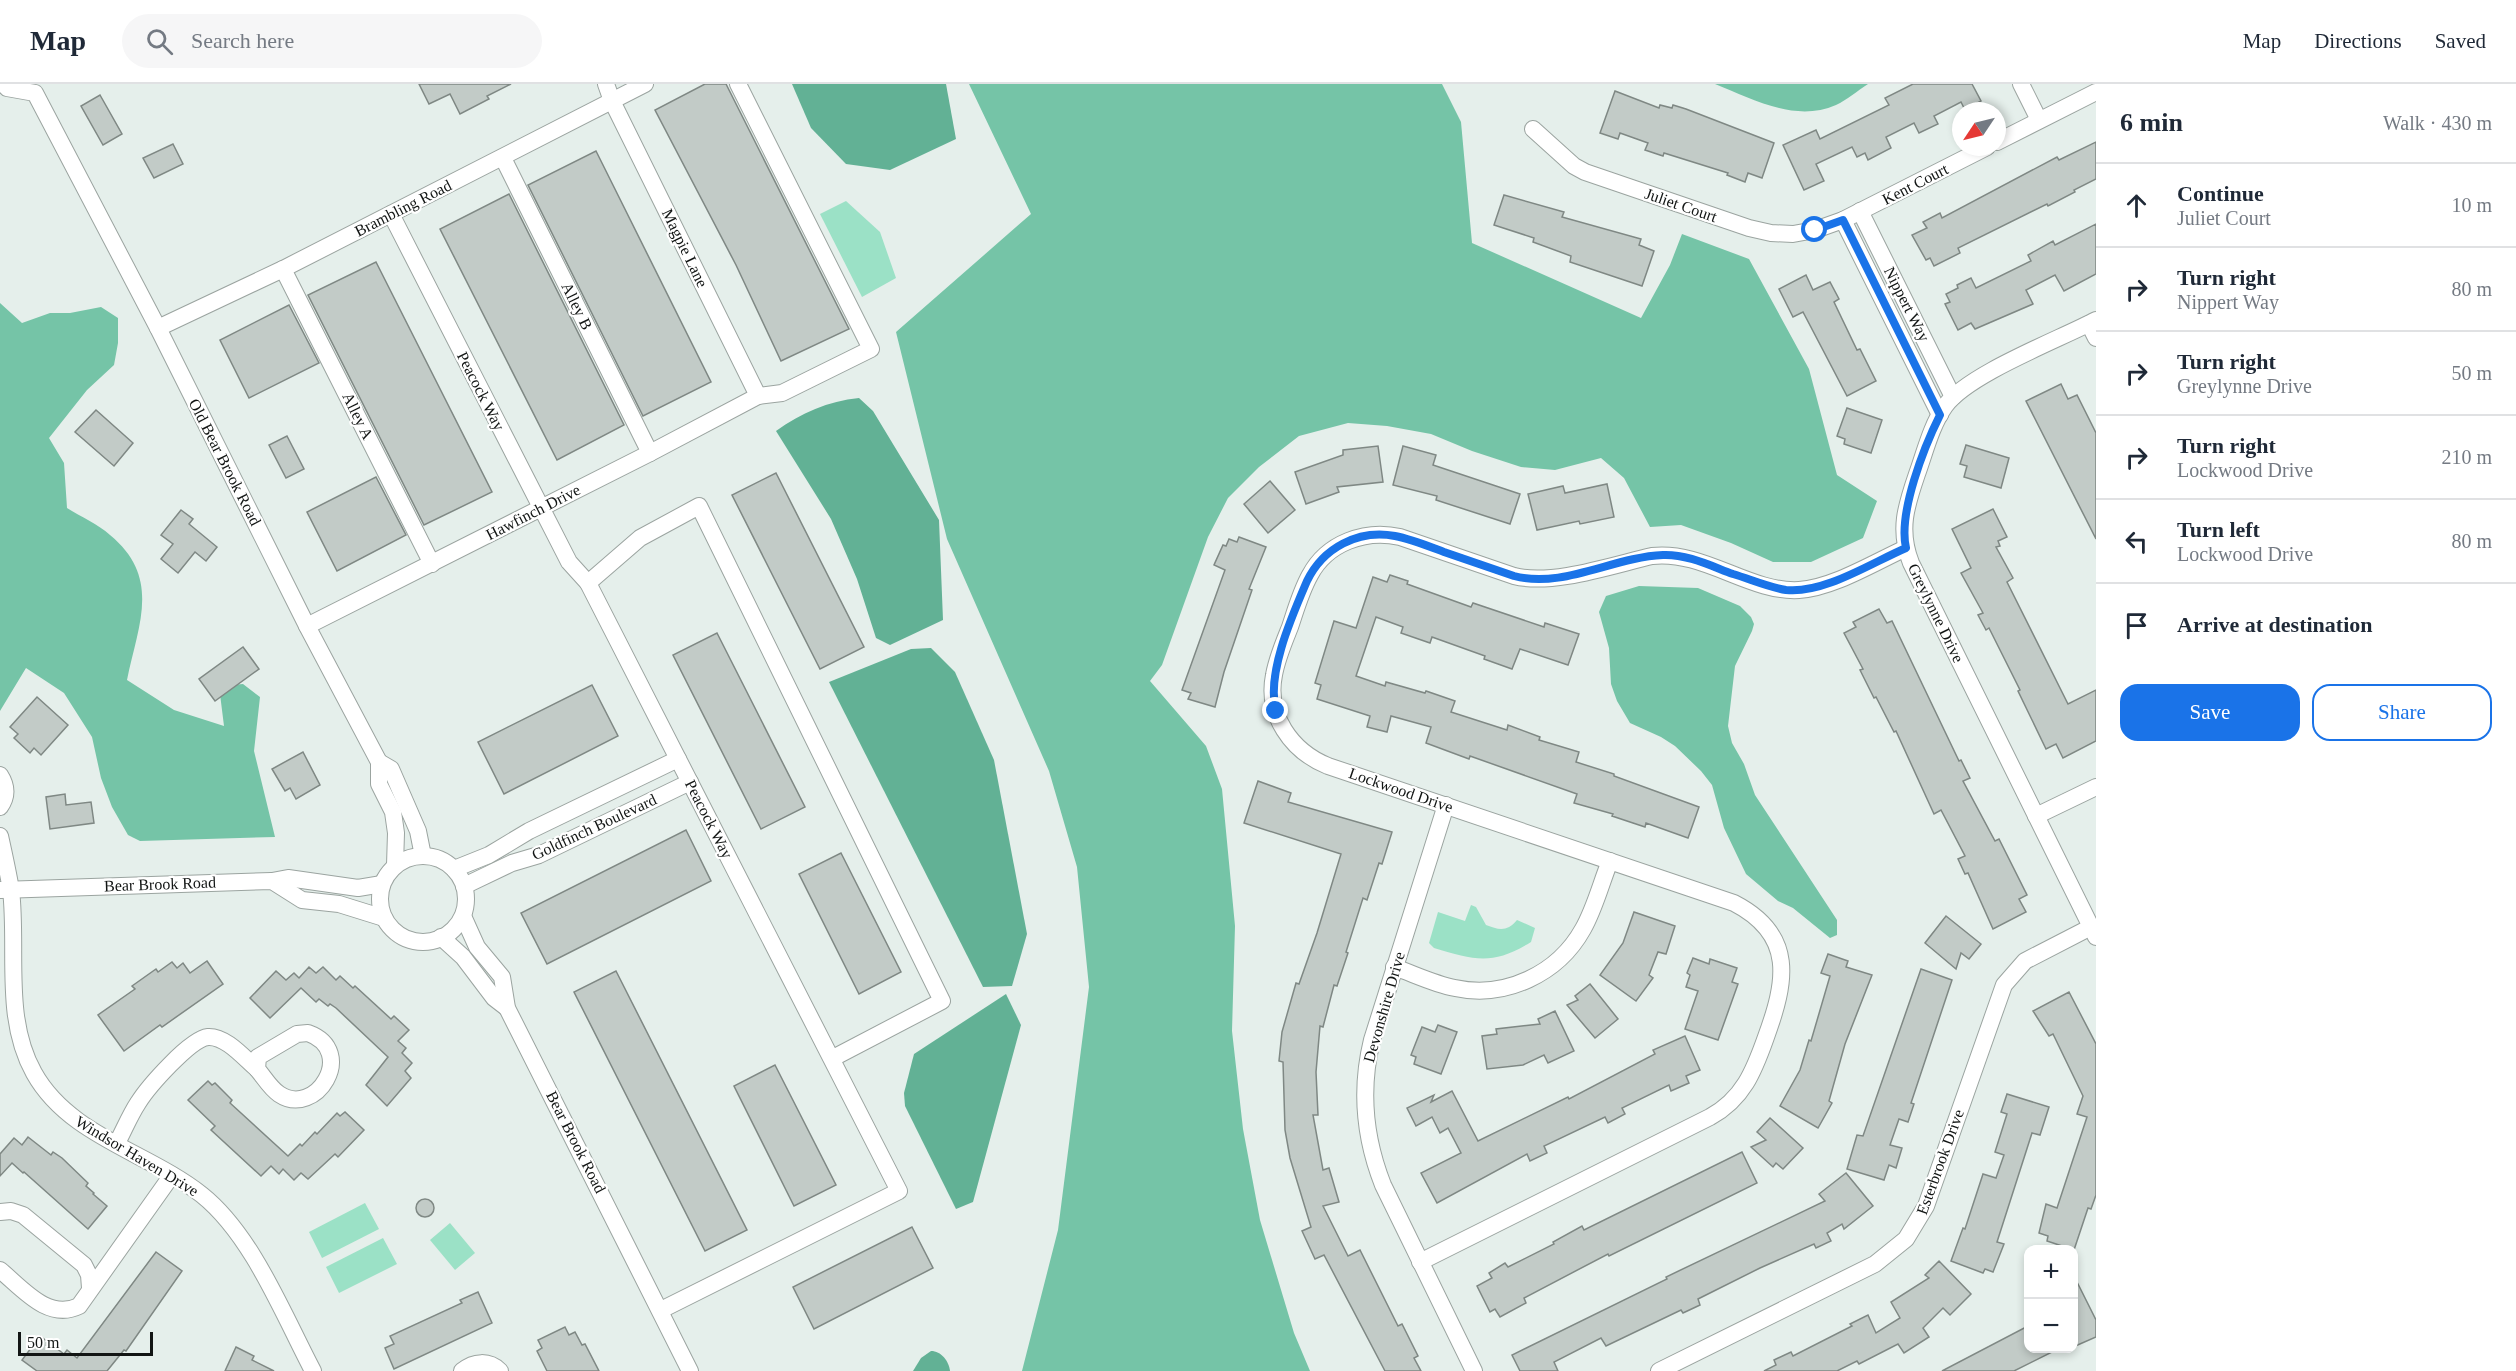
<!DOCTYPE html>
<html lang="en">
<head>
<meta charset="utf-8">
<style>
	:root { --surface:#fff; --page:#f6f6f7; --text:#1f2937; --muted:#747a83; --line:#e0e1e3; --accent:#1a73e8 }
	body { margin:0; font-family:Georgia,serif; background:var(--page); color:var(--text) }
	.controls { position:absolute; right:18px; bottom:18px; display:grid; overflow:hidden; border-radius:12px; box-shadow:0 3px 9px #0003 }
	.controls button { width:54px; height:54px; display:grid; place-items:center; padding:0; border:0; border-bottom:2px solid var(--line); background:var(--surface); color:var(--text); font:30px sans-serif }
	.compass { position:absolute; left:1952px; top:18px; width:54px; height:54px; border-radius:50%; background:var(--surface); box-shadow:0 3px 9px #0003; rotate:235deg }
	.scale { position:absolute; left:18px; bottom:15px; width:135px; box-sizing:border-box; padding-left:6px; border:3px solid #121514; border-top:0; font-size:16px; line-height:21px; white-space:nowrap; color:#121514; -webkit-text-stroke:4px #fff; paint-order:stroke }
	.stop { position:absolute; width:18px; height:18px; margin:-14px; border:4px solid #1a73e8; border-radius:50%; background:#fff }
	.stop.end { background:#1a73e8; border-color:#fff; box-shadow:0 2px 6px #0008 }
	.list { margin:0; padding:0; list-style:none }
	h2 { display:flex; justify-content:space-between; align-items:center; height:78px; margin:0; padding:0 24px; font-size:26px }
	h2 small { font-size:20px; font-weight:400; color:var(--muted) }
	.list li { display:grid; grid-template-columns:39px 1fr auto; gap:18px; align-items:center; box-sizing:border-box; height:84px; padding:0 24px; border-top:2px solid var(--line) }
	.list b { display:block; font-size:22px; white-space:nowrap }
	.list p { margin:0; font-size:20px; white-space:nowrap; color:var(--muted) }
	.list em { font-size:20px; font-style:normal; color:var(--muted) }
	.actions { display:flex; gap:12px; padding:18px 24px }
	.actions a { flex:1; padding:14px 0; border:2px solid var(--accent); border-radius:18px; text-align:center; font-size:21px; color:var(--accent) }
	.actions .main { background:var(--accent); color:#fff }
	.icon { flex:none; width:33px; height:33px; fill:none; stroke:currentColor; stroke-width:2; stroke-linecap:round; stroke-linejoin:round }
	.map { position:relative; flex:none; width:2096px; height:1287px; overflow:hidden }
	header { display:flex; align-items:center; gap:36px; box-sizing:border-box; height:84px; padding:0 30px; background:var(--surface); border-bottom:2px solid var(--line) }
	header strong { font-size:28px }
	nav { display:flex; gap:33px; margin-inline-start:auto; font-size:21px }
	.search { width:420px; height:54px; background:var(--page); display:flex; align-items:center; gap:15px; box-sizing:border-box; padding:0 21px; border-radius:33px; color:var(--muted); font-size:22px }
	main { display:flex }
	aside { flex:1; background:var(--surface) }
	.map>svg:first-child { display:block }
</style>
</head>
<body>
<header>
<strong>Map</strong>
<div class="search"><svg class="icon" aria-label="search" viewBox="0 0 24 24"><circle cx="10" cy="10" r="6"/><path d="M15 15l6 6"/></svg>Search here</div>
<nav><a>Map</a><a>Directions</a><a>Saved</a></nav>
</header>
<main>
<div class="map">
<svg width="2096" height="1287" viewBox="0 0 2096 1287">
	<rect width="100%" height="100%" fill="#e5efeb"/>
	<g fill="#9be1c6">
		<path d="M846 117 880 148 896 194 862 213 820 130Z"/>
		<path d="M1471 821 1476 823 1486 841C1499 846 1507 848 1517 836L1535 844 1531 858C1492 882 1475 876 1434 864L1429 859 1438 828 1465 837Z"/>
		<path d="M365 1119 379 1145 322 1174 309 1148Z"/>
		<path d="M450 1139 475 1169 455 1186 430 1156Z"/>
		<path d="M383 1154 397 1180 339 1209 326 1183Z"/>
	</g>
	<g fill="#75c4a7">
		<path d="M969 0H1442L1461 38 1472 159 1641 234 1670 181 1682 150 1749 175 1809 285 1837 391 1877 417 1863 454 1811 478H1773L1731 459 1681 441 1650 443 1624 394 1601 374 1555 386 1521 383 1472 367 1431 350 1387 342 1348 339 1299 352 1259 383 1228 414 1208 453 1162 581 1150 597 1206 662 1222 705 1235 842 1232 947 1243 1045 1260 1136 1294 1249 1310 1287H1022L1058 1146 1089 903 1077 783 1049 687 947 455 896 248 1031 130Z"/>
		<path d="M1715 0H1868C1857 7 1847 16 1836 21 1795 39 1753 15 1715 0Z"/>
		<path d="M0 219 22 239 50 229H70L101 223 118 234V259L114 281 87 306 49 354 64 379 67 424C81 433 98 440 110 451 162 494 138 541 127 596L174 626 224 642 219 602 243 600 260 613 254 667 275 753 140 757 128 751 112 723 101 694 92 653 64 609 26 584 0 627Z"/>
		<path d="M1639 502 1698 504 1740 522 1751 533 1754 540 1752 547 1735 582 1728 642 1732 659 1744 680 1755 711 1837 836V851L1830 854 1793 824 1778 817 1746 790 1724 744 1712 701 1701 687 1675 662 1661 653 1630 639 1617 617 1611 600 1609 564 1599 528 1606 512Z"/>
	</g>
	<g fill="#62b195">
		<path d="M792 0H946L956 55 890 86 846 80 811 44Z"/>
		<path d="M859 314 873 327 939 436 943 536 890 561 876 554 857 495 831 435 776 347C801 329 828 317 859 314Z"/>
		<path d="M931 564 955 588 994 676 1027 850 1012 902 983 903 829 598 911 565Z"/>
		<path d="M1006 910 1021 941 973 1118 956 1125 905 1022 904 1009 914 970Z"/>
		<path d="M931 1267C941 1267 949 1277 950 1287H913L921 1274Z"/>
	</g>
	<g fill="#c2cbc7" stroke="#7f8884" stroke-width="1.5">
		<path d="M419 0H511L487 12 489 15 460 30 450 10 429 20Z"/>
		<path d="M705 0H726L849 245 781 277 736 181 655 26Z"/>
		<path d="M1913 0H1972L1981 17 1965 26 1961 18 1934 32 1938 40 1919 49 1914 39 1886 53 1891 64 1868 76 1865 69 1857 73 1852 63 1816 80 1824 97 1804 106 1783 61 1816 46 1820 55 1889 21 1885 14Z"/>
		<path d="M1615 7 1659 24 1660 21 1672 24 1673 21 1686 25 1774 59 1762 94 1748 89 1745 98 1727 91 1728 89 1664 69 1663 72 1645 66 1648 59 1620 49 1618 55 1600 49Z"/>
		<path d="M100 11 122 50 103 61 81 22Z"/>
		<path d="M2096 58V95L2074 106 2075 108 2048 122 2047 120 1958 164 1960 169 1934 182 1930 174 1926 176 1912 151 1927 144 1923 138 1940 129 1942 134 2057 73 2059 76Z"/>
		<path d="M173 60 183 80 154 94 143 74Z"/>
		<path d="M596 67 711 298 643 332 528 101Z"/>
		<path d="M509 110 624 341 557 376 440 145Z"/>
		<path d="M1504 111 1564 128 1562 133 1641 155 1639 161 1654 167 1642 202 1570 178 1571 172 1533 158 1534 154 1494 141Z"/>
		<path d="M2096 140V190L2064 207 2055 191 2026 206 2033 220 1975 245 1971 239 1958 246 1945 220 1950 218 1946 210 1958 204 1957 201 1971 194 1976 204 2031 177 2028 171 2053 157 2055 161Z"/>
		<path d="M376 178 492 408 424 441 308 211Z"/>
		<path d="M1806 191 1813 206 1830 198 1839 215 1834 218 1857 266 1860 265 1876 297 1847 312 1803 228 1793 233 1779 205Z"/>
		<path d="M289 221 319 279 249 314 220 256Z"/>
		<path d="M2061 300 2068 315 2077 311 2096 349V455L2026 317Z"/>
		<path d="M1847 324 1882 336 1871 369 1844 360 1845 355 1837 352Z"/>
		<path d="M96 326 133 359 114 382 75 348Z"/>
		<path d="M287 352 304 385 286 394 269 361Z"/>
		<path d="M1966 361 2009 374 2001 404 1964 393 1967 382 1960 380Z"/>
		<path d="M1378 362 1383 398 1337 403 1339 408 1306 420 1295 388 1343 371V366Z"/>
		<path d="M1403 362 1436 371 1433 381 1520 410 1510 440 1436 416 1437 412 1393 401Z"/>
		<path d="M776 389 864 563 820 585 732 411Z"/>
		<path d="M376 393 406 451 337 487 307 428Z"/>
		<path d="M1270 397 1295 426 1268 449 1244 420Z"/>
		<path d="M1607 400 1614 433 1580 440 1579 437 1537 446 1528 410 1563 402 1565 409Z"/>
		<path d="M1993 425 2007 453 1998 457 2000 462 1996 463 2013 494 2007 498 2068 620 2096 606V657L2063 674 2056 660 2046 665 2018 607 2020 606 1989 544 1986 546 1978 531 1983 529 1961 489 1971 484 1952 445Z"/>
		<path d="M181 426 193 435 189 440 217 463 206 477 195 468 178 489 161 475 173 460 161 451Z"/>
		<path d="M1239 453 1266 463 1249 505 1252 506 1224 588 1215 623 1188 615 1191 609 1182 606 1225 486 1214 481 1223 461 1226 462 1229 455 1237 458Z"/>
		<path d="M1390 491 1408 497 1407 500 1471 523 1473 519 1544 543 1545 539 1579 550 1568 581 1520 565 1512 585 1484 575 1485 572 1432 553 1430 559 1401 549 1403 543 1376 533 1356 592 1385 602 1386 598 1425 609 1426 607 1455 617 1451 628 1507 646 1508 641 1540 653 1539 656 1579 668 1576 678 1614 690V692L1699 723 1688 754 1646 739 1645 743 1612 732 1613 730 1574 719 1577 710 1470 672 1469 675 1426 659 1431 643 1391 632 1387 648 1367 643 1370 632 1317 615 1321 601 1315 599 1334 537 1356 544 1373 493 1387 498Z"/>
		<path d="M1879 525 1887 539 1892 537 1959 677 1961 676 1970 694 1963 697 1995 757 1999 755 2027 811 2019 815 2026 828 1993 845 1968 789 1965 790 1958 775 1965 772 1941 726 1934 730 1896 647 1894 648 1876 613 1874 614 1860 586 1863 585 1844 549 1856 543 1853 538Z"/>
		<path d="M717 549 805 723 761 745 673 571Z"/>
		<path d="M243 563 259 585 215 617 199 595Z"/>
		<path d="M592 601 618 652 504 710 478 658Z"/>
		<path d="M37 613 68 641 41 671 34 664 30 669 14 654 18 650 10 643Z"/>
		<path d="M303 668 320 701 296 715 290 704 285 707 272 685Z"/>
		<path d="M1258 697 1291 709 1288 718 1392 748 1382 780 1379 779 1367 816 1363 814 1346 868 1348 869 1337 902 1334 901 1323 943 1320 942 1316 988 1318 1031H1313L1323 1086 1329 1084 1339 1118 1323 1122 1348 1172 1360 1166 1398 1242 1402 1240 1418 1272 1414 1274 1421 1287H1385L1324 1171 1315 1175 1302 1147 1311 1143 1290 1074 1285 1046 1283 978 1279 977 1282 948 1296 899 1299 900 1317 849 1341 770 1244 739Z"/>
		<path d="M65 710 66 721 91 718 94 739 50 745 46 713Z"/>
		<path d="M686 746 711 797 547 880 521 829Z"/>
		<path d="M841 769 901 888 859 910 799 790Z"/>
		<path d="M1634 828 1675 842 1666 870 1658 868 1649 891 1653 894 1636 917 1600 891 1623 859Z"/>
		<path d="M1946 832 1981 860 1969 875 1961 869 1956 885 1925 859Z"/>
		<path d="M1828 870 1848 877 1846 883 1872 891 1845 960 1829 1017 1832 1019 1818 1044 1780 1022 1800 986 1809 956 1811 957 1830 892 1821 889Z"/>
		<path d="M1693 874 1709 880 1710 875 1737 884 1732 898 1738 900 1718 956 1685 945 1698 907 1686 903 1690 891 1687 889Z"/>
		<path d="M207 877 223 900 162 943 160 941 124 967 98 931 135 905 132 902 156 885 158 888 172 878 177 884 183 879 190 889Z"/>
		<path d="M309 883 316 889 323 883 336 896 340 892 353 904 355 902 391 935 394 932 409 946 398 957 406 964 402 969 412 979 405 987 411 994 387 1022 366 1001 388 973 336 924 330 920 328 922 319 915 316 918 301 904 270 934 250 914 276 887 286 896 294 889 299 894Z"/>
		<path d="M1921 885 1952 896 1911 1019 1914 1020 1908 1038 1899 1035 1890 1061 1902 1064 1896 1084 1889 1081 1884 1096 1847 1085 1857 1051 1863 1052Z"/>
		<path d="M616 887 747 1146 705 1167 574 908Z"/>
		<path d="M1590 900 1618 935 1595 954 1567 921 1578 916 1575 912Z"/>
		<path d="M2069 908 2096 960V1111L2091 1125 2088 1124 2074 1166 2047 1157 2048 1152 2039 1149 2046 1120 2057 1124 2087 1033 2077 1030 2083 1012 2053 950 2049 952 2033 927Z"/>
		<path d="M1555 927 1574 967 1548 979 1544 971 1523 981 1487 985 1482 952 1497 950 1496 945 1540 940 1538 935Z"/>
		<path d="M1438 941 1457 948 1441 990 1414 980 1416 973 1411 971 1422 943 1435 948Z"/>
		<path d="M1685 952 1700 986 1686 992 1689 999 1671 1007 1669 1001 1622 1024 1625 1030 1608 1039 1605 1033 1544 1062 1547 1069 1530 1077 1527 1070 1437 1119 1421 1089 1461 1069 1448 1044 1440 1049 1432 1033 1416 1042 1407 1024 1434 1011 1431 1018 1452 1007 1478 1057 1568 1013 1569 1015 1655 970 1653 966Z"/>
		<path d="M775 981 836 1101 794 1122 734 1002Z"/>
		<path d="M208 997 212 1001 215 999 232 1016 230 1019 288 1072 300 1060 302 1062 315 1048 317 1050 337 1029 340 1032 345 1028 364 1046 338 1073 335 1070 308 1095 301 1089 294 1096 283 1085 279 1090 271 1082 261 1092 211 1046 215 1042 188 1016Z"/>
		<path d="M2007 1010 2049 1023 2040 1051 2032 1049 1997 1158 2004 1160 1993 1188 1985 1185 1983 1189 1951 1177 1963 1144 1965 1145 1983 1090 1996 1094 2004 1071 1995 1068 2007 1030 2001 1028Z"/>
		<path d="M1770 1034 1803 1064 1783 1085 1776 1079 1773 1083 1751 1063 1766 1056 1757 1048Z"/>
		<path d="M28 1053 51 1071 53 1068 62 1074 88 1099 86 1102 94 1109 93 1110 107 1122 88 1145 24 1088 23 1089 12 1079 0 1092V1070L14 1054 22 1061Z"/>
		<path d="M1742 1068 1757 1099 1609 1172 1608 1170 1524 1214 1526 1219 1500 1233 1495 1225 1490 1228 1477 1202 1492 1194 1489 1189 1505 1179 1508 1183 1554 1160 1553 1158 1582 1142 1584 1146Z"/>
		<path d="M1846 1089 1873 1122 1844 1145 1842 1140 1827 1149 1831 1157 1816 1164 1814 1160 1760 1184 1698 1215 1700 1221 1683 1229 1681 1226 1606 1262 1601 1254 1554 1278 1558 1287H1520L1512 1271 1667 1195 1666 1193 1825 1117 1819 1110Z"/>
		<circle cx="425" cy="1124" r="9"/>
		<path d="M912 1143 933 1184 814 1245 793 1203Z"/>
		<path d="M156 1168 182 1187 126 1267 124 1266 107 1287H37L22 1276 40 1252 64 1270 67 1266 77 1274Z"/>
		<path d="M1939 1177 1971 1210 1950 1231 1943 1224 1923 1244 1929 1253 1904 1269 1898 1260 1859 1280 1857 1277 1837 1287H1764L1776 1281 1774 1276 1791 1268 1793 1272 1852 1242 1850 1240 1868 1231 1876 1249 1900 1234 1891 1218 1929 1194 1925 1191Z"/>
		<path d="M2073 1190 2096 1236V1253L2073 1263Z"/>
		<path d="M478 1208 492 1239 394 1285 385 1264 394 1260 390 1252 462 1219 460 1216Z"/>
		<path d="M2028 1242V1264H2060L2014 1287H1942Z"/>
		<path d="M565 1243 569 1251 575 1248 582 1261 585 1260 599 1287H547L537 1267 542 1264 538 1256Z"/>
		<path d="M236 1263 254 1272 252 1276 274 1287H225Z"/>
	</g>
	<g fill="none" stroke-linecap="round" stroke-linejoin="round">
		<defs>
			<g id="minor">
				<path d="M606 0 612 17 758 312"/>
				<path d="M2021 0 2039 36"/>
				<path d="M7 4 35 9 158 244 307 542 379 678V700L393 728 396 749 395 781"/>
				<path d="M1533 45 1574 82 1585 88 1749 144 1771 149 1793 150 1815 146 1843 136 1987 63"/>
				<path d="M1997 58 2096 8"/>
				<path d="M503 74 650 369"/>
				<path d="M1860 127 1953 313"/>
				<path d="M391 130 569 478 588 499 899 1107 661 1226"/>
				<path d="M1843 136 1940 331"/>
				<path d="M283 185 432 480"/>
				<path d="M2096 236C2058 256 1968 290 1945 322 1931 342 1925 368 1917 390 1906 422 1898 446 1911 479L2096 853"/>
				<path d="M2089 240 2096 254"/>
				<path d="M158 244 283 185 645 0"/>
				<path d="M588 499 640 454 699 422 942 917 833 974"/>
				<path d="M307 542 650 369 758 312 782 309 871 265 738 0"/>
				<path d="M379 678 391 685 418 747 423 772"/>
				<path d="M0 691C7 702 7 713 0 723"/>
				<path d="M1446 721 1372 956C1360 1005 1364 1053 1383 1101L1474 1287"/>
				<path d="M2036 732 2096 703"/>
				<path d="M0 752C4 770 8 788 11 806 18 866 3 934 34 989 69 1052 148 1068 202 1111 252 1151 283 1230 313 1287"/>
				<circle cx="423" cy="815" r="43"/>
				<path d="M454 785 489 771 529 747 678 675"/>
				<path d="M272 797 288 794 358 804 382 800"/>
				<path d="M464 802 512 779 539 771 690 698"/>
				<path d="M1 806 272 797 302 816 339 820 384 834"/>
				<path d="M463 832 477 863 502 893 507 924 690 1287"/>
				<path d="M441 853 463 873 494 914 507 924"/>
				<path d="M1394 883C1414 890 1434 900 1455 904 1505 915 1558 890 1583 845 1595 824 1601 799 1610 777"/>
				<path d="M308 949C358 967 316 1035 279 1010 270 1004 264 993 257 985L258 973 297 950Z"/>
				<path d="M117 1059C124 1046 130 1031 138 1019 148 1003 190 955 208 953 226 952 244 974 257 985"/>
				<path d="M0 1128 11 1127 23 1131 84 1181 89 1191 90 1204"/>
				<path d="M1420 1178 1710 1033C1743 1015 1754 987 1766 953 1786 898 1796 851 1734 819L1328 682C1291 667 1266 631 1274 591 1277 574 1284 558 1290 543 1296 525 1301 507 1310 491 1327 459 1365 445 1400 453L1514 492C1552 502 1613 481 1652 472 1704 466 1750 509 1799 506 1833 504 1875 478 1906 464"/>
				<path d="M0 1186C23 1205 48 1237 79 1222L172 1091"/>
				<path d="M462 1287C474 1277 489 1276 500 1287"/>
				<path d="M1659 1287 1875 1180 1906 1155 1926 1122 2004 901 2025 877 2091 843"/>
			</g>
		</defs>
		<use href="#minor" stroke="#9ba4a0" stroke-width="18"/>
		<use href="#minor" stroke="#fff" stroke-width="16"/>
	</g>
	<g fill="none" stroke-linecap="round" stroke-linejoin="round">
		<path stroke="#1a73e8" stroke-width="8" d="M1276 627C1266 590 1292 532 1307 497 1323 464 1358 445 1395 452 1411 455 1428 462 1444 468 1467 476 1491 484 1514 492 1563 505 1613 473 1663 471 1687 470 1711 482 1733 490 1750 495 1768 503 1786 506 1824 510 1871 479 1906 464 1898 429 1924 363 1940 331L1843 136 1815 146"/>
	</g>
	<g text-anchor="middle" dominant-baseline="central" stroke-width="4.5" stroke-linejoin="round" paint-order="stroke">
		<g font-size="16" fill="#121514" stroke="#fff">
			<text transform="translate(1915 100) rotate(-27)">Kent Court</text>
			<text transform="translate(1681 121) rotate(19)">Juliet Court</text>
			<text transform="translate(403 124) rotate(-27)">Brambling Road</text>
			<text transform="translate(685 164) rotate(64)">Magpie Lane</text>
			<text transform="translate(1907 220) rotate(63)">Nippert Way</text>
			<text transform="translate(577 222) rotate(64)">Alley B</text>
			<text transform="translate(481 307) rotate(63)">Peacock Way</text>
			<text transform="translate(358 332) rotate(64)">Alley A</text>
			<text transform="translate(225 378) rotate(63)">Old Bear Brook Road</text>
			<text transform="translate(533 428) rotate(-27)">Hawfinch Drive</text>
			<text transform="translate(1936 529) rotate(64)">Greylynne Drive</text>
			<text transform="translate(1401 706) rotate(19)">Lockwood Drive</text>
			<text transform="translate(709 735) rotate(63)">Peacock Way</text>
			<text transform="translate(594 743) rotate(-25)">Goldfinch Boulevard</text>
			<text transform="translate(160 800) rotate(-2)">Bear Brook Road</text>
			<text transform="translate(1384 923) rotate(-74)">Devonshire Drive</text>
			<text transform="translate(576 1058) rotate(63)">Bear Brook Road</text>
			<text transform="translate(137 1072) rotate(31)">Windsor Haven Drive</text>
			<text transform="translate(1940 1078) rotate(-70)">Esterbrook Drive</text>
		</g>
	</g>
</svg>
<div class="controls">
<button>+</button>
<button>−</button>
</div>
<svg class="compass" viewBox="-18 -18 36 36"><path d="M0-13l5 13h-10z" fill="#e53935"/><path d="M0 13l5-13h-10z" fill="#747a83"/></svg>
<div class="scale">50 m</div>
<div class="stop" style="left:1815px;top:146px"></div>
<div class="stop end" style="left:1276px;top:627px"></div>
</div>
<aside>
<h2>6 min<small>Walk · 430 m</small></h2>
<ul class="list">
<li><svg class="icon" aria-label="ahead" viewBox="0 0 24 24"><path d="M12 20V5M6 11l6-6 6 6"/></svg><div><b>Continue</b><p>Juliet Court</p></div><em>10 m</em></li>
<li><svg class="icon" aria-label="right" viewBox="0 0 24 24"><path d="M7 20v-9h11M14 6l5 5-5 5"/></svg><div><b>Turn right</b><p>Nippert Way</p></div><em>80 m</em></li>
<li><svg class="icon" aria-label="right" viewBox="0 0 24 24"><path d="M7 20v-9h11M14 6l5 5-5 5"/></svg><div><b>Turn right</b><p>Greylynne Drive</p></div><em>50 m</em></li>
<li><svg class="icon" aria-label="right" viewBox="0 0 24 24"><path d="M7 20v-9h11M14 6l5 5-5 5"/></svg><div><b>Turn right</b><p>Lockwood Drive</p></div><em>210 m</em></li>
<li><svg class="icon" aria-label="left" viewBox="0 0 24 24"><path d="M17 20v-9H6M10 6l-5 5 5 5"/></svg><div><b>Turn left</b><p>Lockwood Drive</p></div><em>80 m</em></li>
<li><svg class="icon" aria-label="arrive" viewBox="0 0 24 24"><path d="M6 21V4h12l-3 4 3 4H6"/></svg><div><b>Arrive at destination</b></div></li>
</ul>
<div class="actions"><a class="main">Save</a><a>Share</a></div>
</aside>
</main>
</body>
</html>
